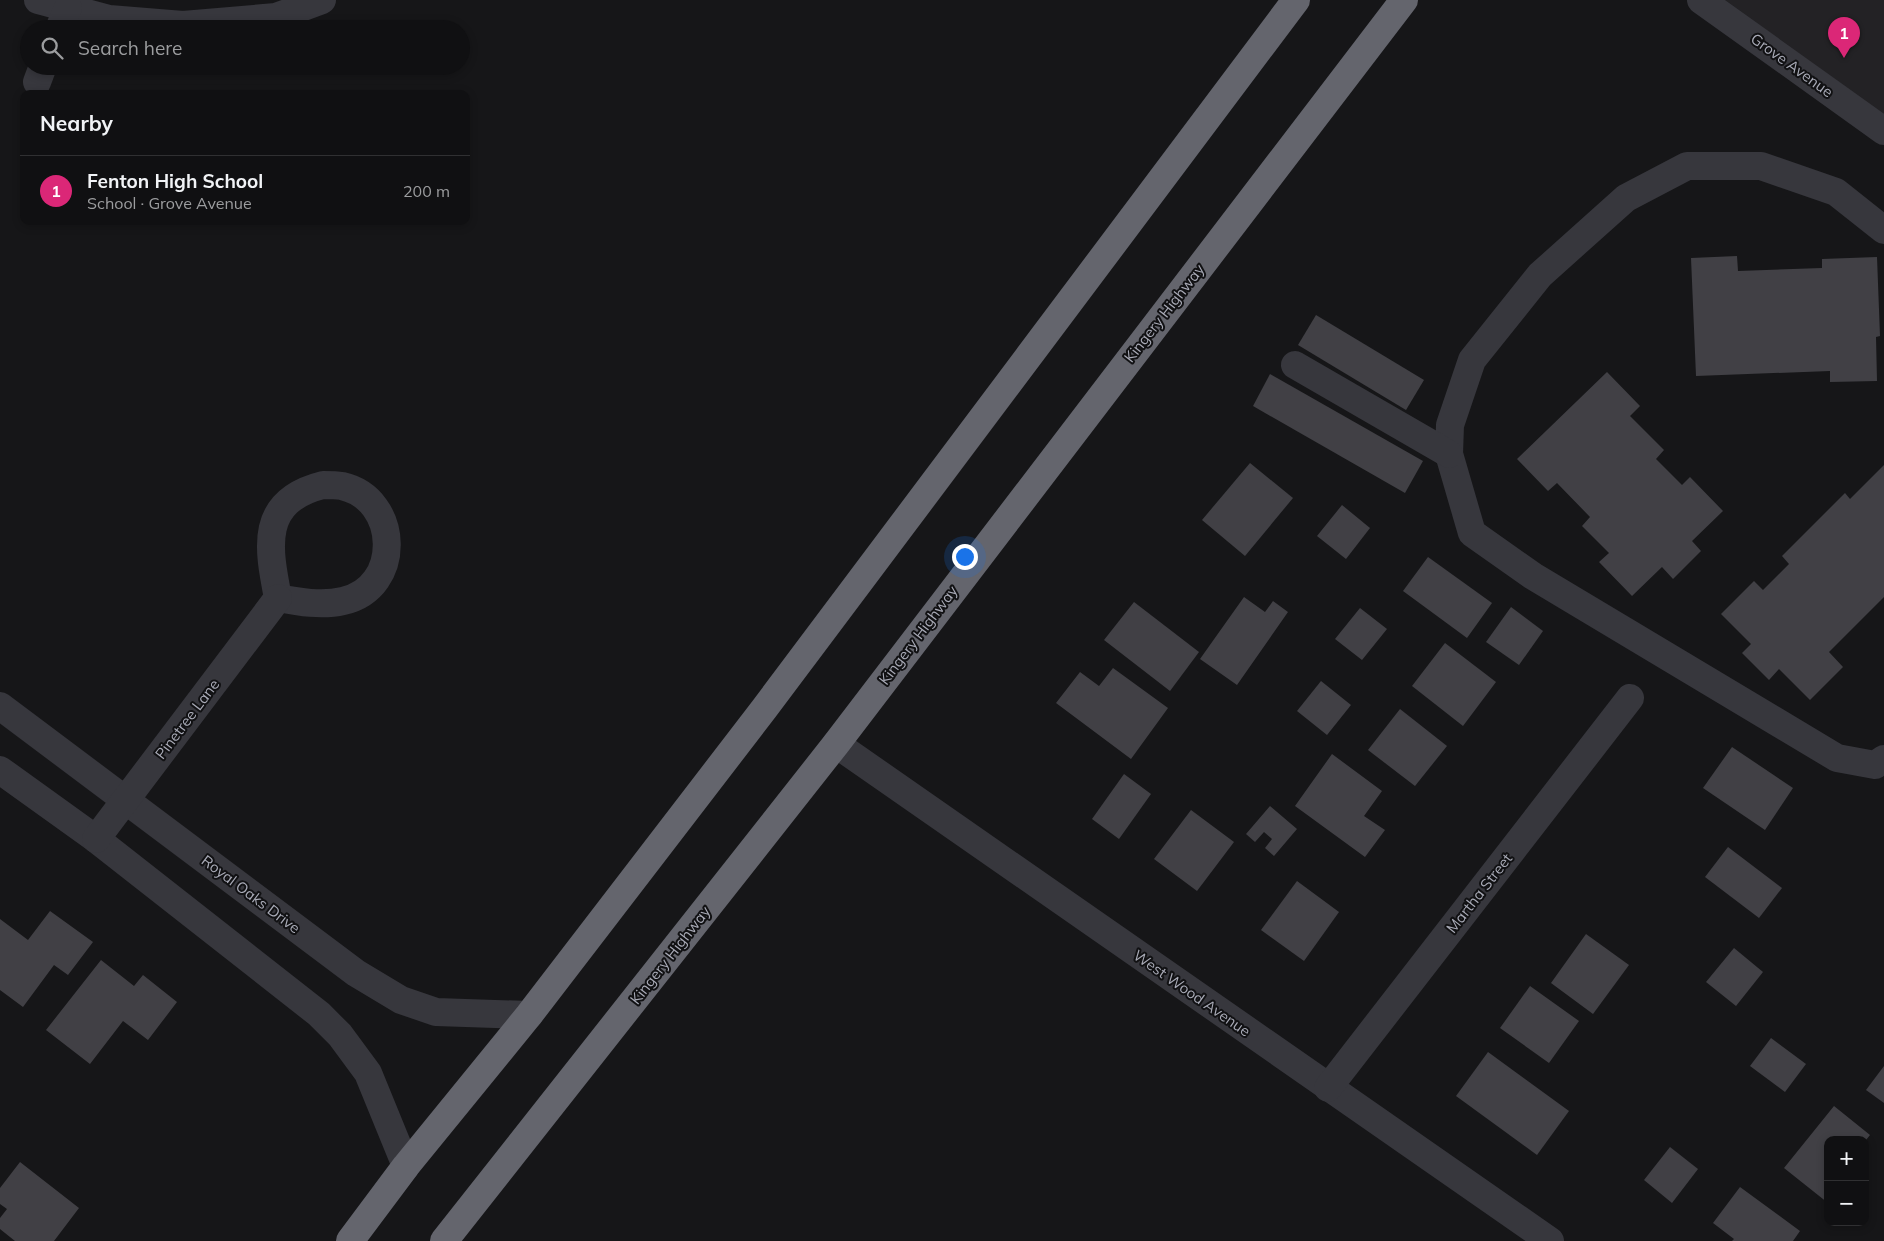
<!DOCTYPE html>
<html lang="en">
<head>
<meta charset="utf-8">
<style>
	:root { --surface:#101012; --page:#19191b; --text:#f1f3f6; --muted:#9c9d9f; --line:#303032; --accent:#db2777 }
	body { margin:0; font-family:Mulish,sans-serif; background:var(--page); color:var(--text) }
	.controls { position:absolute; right:15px; bottom:15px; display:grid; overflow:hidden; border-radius:10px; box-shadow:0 2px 8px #0003 }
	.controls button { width:45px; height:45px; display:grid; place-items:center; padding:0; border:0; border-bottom:1px solid var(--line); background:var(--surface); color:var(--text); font:25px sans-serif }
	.you { position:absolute; left:964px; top:556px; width:18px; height:18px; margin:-12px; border:4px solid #fff; border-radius:50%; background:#1a73e8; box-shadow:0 0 0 8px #1a73e833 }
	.badge { display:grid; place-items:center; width:32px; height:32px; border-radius:50%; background:var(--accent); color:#fff; font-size:16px; font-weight:700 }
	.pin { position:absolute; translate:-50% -41px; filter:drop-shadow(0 1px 2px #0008) }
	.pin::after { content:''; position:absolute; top:26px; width:18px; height:15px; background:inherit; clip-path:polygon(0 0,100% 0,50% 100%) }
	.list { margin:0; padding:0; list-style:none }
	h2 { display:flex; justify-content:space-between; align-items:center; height:65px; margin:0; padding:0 20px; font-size:21px }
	h2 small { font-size:16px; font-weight:400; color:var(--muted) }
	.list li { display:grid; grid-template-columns:32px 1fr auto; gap:15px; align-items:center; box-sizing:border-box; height:70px; padding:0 20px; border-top:1px solid var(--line) }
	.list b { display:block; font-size:19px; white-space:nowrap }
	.list p { margin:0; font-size:16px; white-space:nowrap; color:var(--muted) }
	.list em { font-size:16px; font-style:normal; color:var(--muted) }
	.icon { flex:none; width:28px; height:28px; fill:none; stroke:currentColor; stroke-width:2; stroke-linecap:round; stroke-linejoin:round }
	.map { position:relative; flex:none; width:1884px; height:1241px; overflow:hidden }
	.search { position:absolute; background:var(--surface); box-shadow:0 2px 8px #0003; left:20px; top:20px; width:450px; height:55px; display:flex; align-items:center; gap:12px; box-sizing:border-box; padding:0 18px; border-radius:28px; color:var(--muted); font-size:19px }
	.panel { position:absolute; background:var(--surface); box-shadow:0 2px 8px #0003; left:20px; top:90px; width:450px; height:135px; border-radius:10px }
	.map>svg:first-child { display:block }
</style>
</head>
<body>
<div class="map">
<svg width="1884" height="1241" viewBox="0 0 1884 1241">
	<rect width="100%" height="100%" fill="#161618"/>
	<path fill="#232225" d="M1725 0H1884V115Z"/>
	<g fill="#414045">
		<path d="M1737 256 1738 271 1822 268V259L1877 257 1880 336 1876 337 1877 381 1830 382V371L1696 376 1691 258Z"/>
		<path d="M1316 315 1424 380 1406 410 1298 345Z"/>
		<path d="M1607 372 1640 406 1630 416 1664 450 1656 459 1682 485 1690 477 1723 511 1692 541 1701 551 1673 579 1662 567 1632 596 1599 562 1609 553 1582 526 1590 517 1557 483 1548 491 1517 459Z"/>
		<path d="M1270 374 1423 461 1405 493 1253 406Z"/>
		<path d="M1250 463 1293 498 1245 556 1202 520Z"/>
		<path d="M1884 465V597L1829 652 1843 667 1810 700 1779 669 1769 680 1742 653 1751 644 1721 614 1754 581 1763 590 1789 564 1782 556 1845 493 1850 499Z"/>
		<path d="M1342 505 1370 528 1346 559 1317 536Z"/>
		<path d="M1428 557 1492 603 1467 638 1403 591Z"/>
		<path d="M1244 597 1265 612 1273 601 1288 612 1237 685 1200 659Z"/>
		<path d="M1134 602 1199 652 1170 691 1104 640Z"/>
		<path d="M1511 607 1543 631 1519 665 1486 642Z"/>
		<path d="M1360 608 1387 629 1362 660 1335 639Z"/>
		<path d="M1445 643 1496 682 1463 726 1412 686Z"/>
		<path d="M1113 668 1168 708 1131 759 1056 703 1080 672 1099 686Z"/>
		<path d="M1321 681 1351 705 1327 735 1297 711Z"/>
		<path d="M1400 709 1447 746 1415 786 1368 750Z"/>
		<path d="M1732 747 1793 788 1765 830 1703 788Z"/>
		<path d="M1332 754 1382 791 1364 816 1385 830 1365 857 1295 806Z"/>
		<path d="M1124 774 1151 794 1119 839 1092 819Z"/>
		<path d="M1270 806 1297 829 1274 856 1265 848 1272 839 1264 832 1255 842 1246 834Z"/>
		<path d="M1191 810 1234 842 1197 891 1154 859Z"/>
		<path d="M1728 847 1782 888 1759 918 1705 877Z"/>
		<path d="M1297 881 1339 912 1304 961 1261 930Z"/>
		<path d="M50 911 93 942 68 975 54 965 23 1007 0 990V919L28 940Z"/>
		<path d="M1586 934 1629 965 1593 1014 1551 983Z"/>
		<path d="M1734 948 1763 972 1736 1006 1706 982Z"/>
		<path d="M101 960 134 986 143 975 177 1002 148 1040 123 1021 90 1064 46 1030Z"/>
		<path d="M1530 986 1579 1021 1549 1063 1500 1028Z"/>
		<path d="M1771 1038 1806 1064 1785 1092 1750 1066Z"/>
		<path d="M1488 1052 1569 1111 1537 1155 1456 1096Z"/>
		<path d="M1884 1066V1103L1866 1090Z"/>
		<path d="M1834 1106 1870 1135 1866 1140H1828V1203L1784 1168Z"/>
		<path d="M1670 1147 1698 1169 1672 1203 1644 1180Z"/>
		<path d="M20 1162 79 1208 54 1241H15L0 1229V1218L7 1209 0 1204V1188Z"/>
		<path d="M1740 1187 1800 1231 1793 1241H1732L1734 1239 1713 1223Z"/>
	</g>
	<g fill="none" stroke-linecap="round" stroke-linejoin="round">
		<g stroke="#37373d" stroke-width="28">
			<path d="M38 0 109 19 183 25 276 17 322 0"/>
			<path d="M1701 0 1884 131"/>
			<path d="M59 29 68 8"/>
			<path d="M37 82 43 66"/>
			<path d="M1884 230 1836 192 1761 166H1687L1626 198 1540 275 1472 360 1450 425 1449 454 1472 533 1533 576 1837 758 1875 765 1884 759"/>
			<path d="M1295 365 1449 454"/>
			<path d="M323 485C329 485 336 485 342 486 400 499 403 588 343 601 322 606 299 602 278 598 268 547 259 501 323 485Z"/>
			<path d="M0 706 356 973 401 1000 436 1012 529 1015"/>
			<path d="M836 744 1550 1241"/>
			<path d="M0 770 96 839 319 1014 340 1035 368 1073 406 1166"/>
			<path d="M96 839 278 598"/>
			<path d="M1328 1088 1630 698"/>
		</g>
		<g stroke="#64656d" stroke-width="28">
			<path d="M350 1241 406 1166 529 1015 764 709 1296 0"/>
			<path d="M444 1241 836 744 1404 0"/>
		</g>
	</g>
	<g text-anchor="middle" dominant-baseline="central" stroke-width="4" stroke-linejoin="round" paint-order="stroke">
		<g font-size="15" fill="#a9abb7" stroke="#111113">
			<text transform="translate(1792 65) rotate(36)">Grove Avenue</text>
			<text transform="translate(1164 313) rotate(-52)">Kingery Highway</text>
			<text transform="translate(918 635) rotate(-53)">Kingery Highway</text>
			<text transform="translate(187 719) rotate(-53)">Pinetree Lane</text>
			<text transform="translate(1479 893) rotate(-52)">Martha Street</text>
			<text transform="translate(251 894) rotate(37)">Royal Oaks Drive</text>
			<text transform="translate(670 955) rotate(-52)">Kingery Highway</text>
			<text transform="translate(1192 993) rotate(35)">West Wood Avenue</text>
		</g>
	</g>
</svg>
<div class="controls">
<button>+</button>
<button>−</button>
</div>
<div class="you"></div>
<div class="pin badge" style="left:1844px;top:58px">1</div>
<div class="search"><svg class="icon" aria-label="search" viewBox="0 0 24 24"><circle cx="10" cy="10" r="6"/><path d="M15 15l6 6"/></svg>Search here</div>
<section class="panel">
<h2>Nearby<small></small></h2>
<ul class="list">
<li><span class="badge">1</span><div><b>Fenton High School</b><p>School · Grove Avenue</p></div><em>200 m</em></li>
</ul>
</section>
</div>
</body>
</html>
